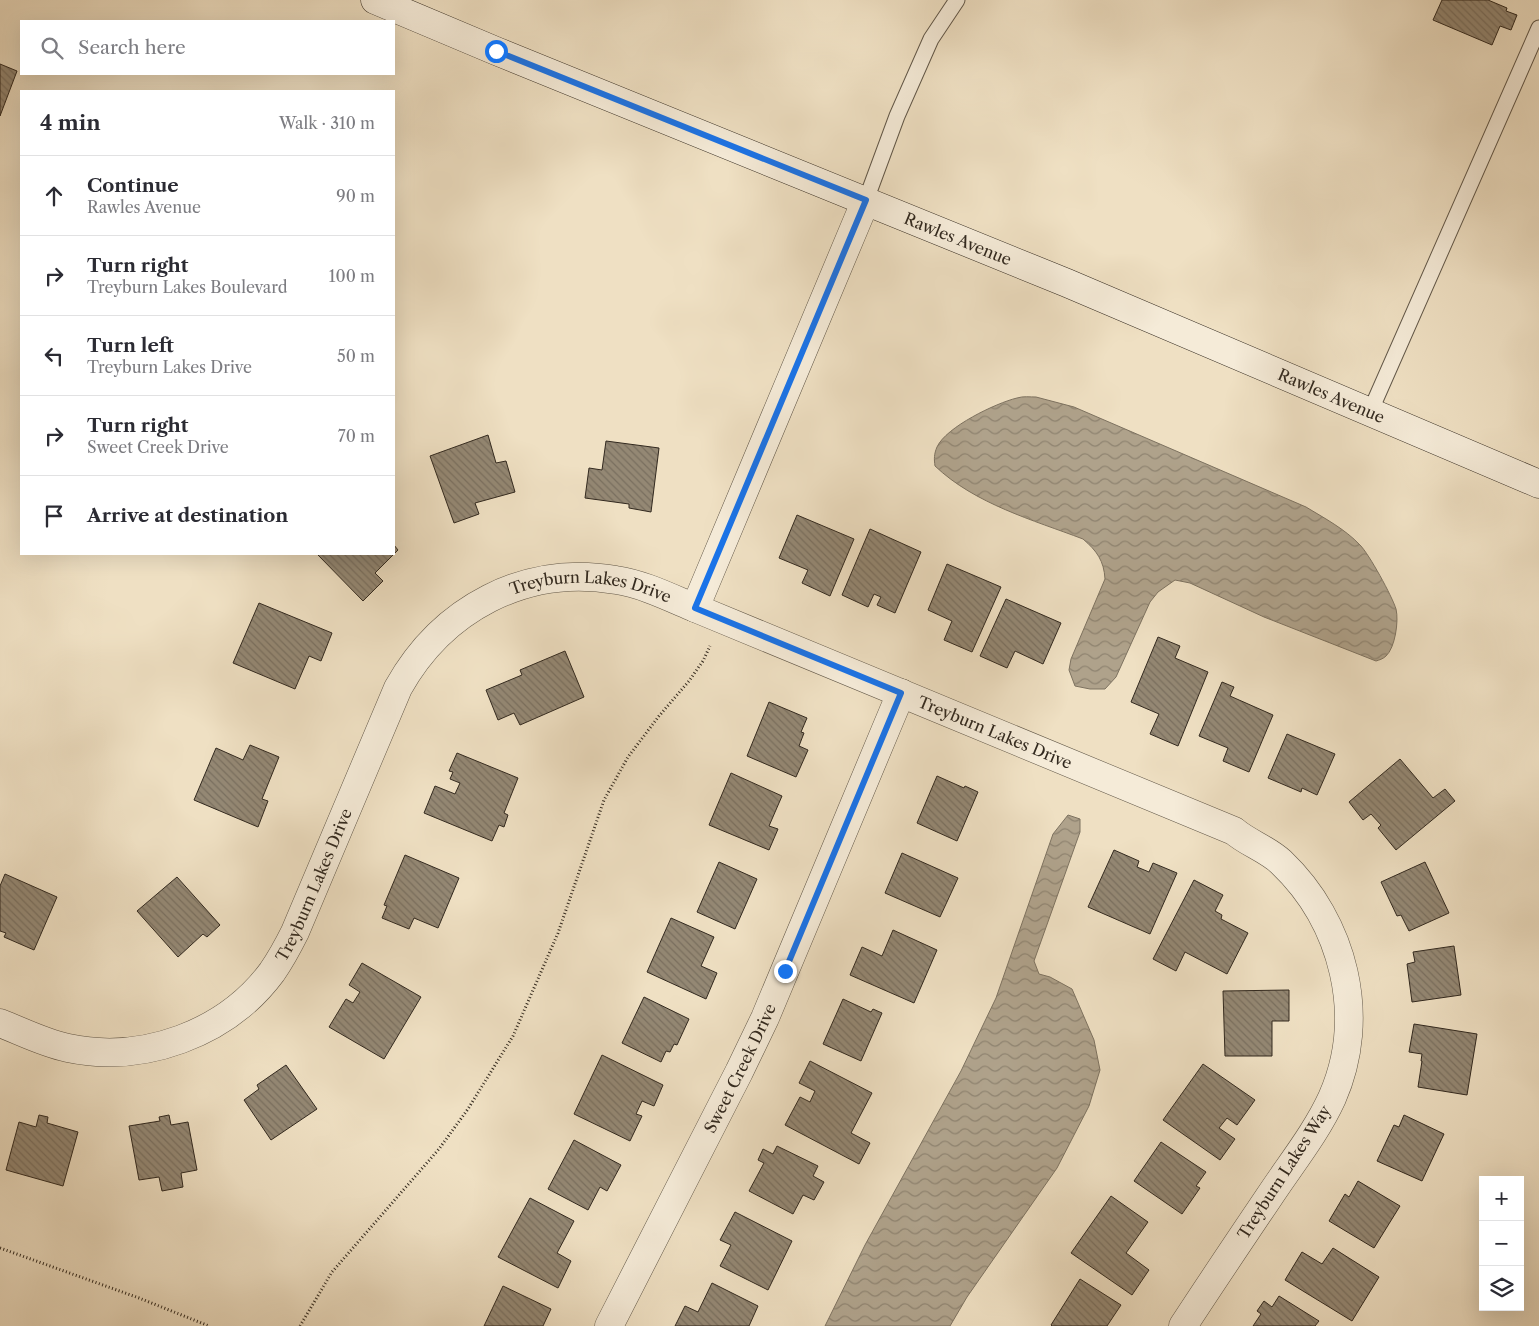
<!DOCTYPE html>
<html lang="en">
<head>
<meta charset="utf-8">
<style>
	:root { --surface:#fff; --page:#f7f7f7; --text:#2b2b33; --muted:#7c7c81; --line:#e1e1e2 }
	body { margin:0; font-family:"Libre Caslon Text",serif; background:var(--page); color:var(--text) }
	.controls { position:absolute; right:15px; bottom:15px; display:grid; overflow:hidden; border-radius:0px; box-shadow:0 5px 20px #0002 }
	.controls button { width:45px; height:45px; display:grid; place-items:center; padding:0; border:0; border-bottom:1px solid var(--line); background:var(--surface); color:var(--text); font:25px sans-serif }
	.stop { position:absolute; width:15px; height:15px; margin:-11px; border:4px solid #1a73e8; border-radius:50%; background:#fff }
	.stop.end { background:#1a73e8; border-color:#fff; box-shadow:0 1px 5px #0008 }
	.list { margin:0; padding:0; list-style:none }
	h2 { display:flex; justify-content:space-between; align-items:center; height:65px; margin:0; padding:0 20px; font-size:21px }
	h2 small { font-size:16px; font-weight:400; color:var(--muted) }
	.list li { display:grid; grid-template-columns:32px 1fr auto; gap:15px; align-items:center; box-sizing:border-box; height:80px; padding:0 20px; border-top:1px solid var(--line) }
	.list b { display:block; font-size:19px; white-space:nowrap }
	.list p { margin:0; font-size:16px; white-space:nowrap; color:var(--muted) }
	.list em { font-size:16px; font-style:normal; color:var(--muted) }
	.icon { flex:none; width:28px; height:28px; fill:none; stroke:currentColor; stroke-width:2; stroke-linecap:round; stroke-linejoin:round }
	.map { position:relative; flex:none; width:1539px; height:1326px; overflow:hidden }
	.search { position:absolute; background:var(--surface); box-shadow:0 5px 20px #0002; left:20px; top:20px; width:375px; height:55px; display:flex; align-items:center; gap:12px; box-sizing:border-box; padding:0 18px; border-radius:0px; color:var(--muted); font-size:19px }
	.panel { position:absolute; background:var(--surface); box-shadow:0 5px 20px #0002; left:20px; top:90px; width:375px; height:465px; border-radius:0px }
	.map>svg:first-child { display:block }
</style>
</head>
<body>
<div class="map">
<svg width="1539" height="1326" viewBox="0 0 1539 1326">
	<defs>
		<pattern id="water-waves" width="16" height="10" patternUnits="userSpaceOnUse" patternTransform="scale(1.25)"><rect width="16" height="10" fill="#afa28b"/><path d="M0 5q4-4 8 0t8 0" fill="none" stroke="#8f8471"/></pattern>
		<pattern id="building-back-hatch" width="6" height="6" patternUnits="userSpaceOnUse" patternTransform="scale(1.25)"><rect width="6" height="6" fill="#948874"/><path d="M-1 5l2 2M0 0l6 6M5-1l2 2" fill="none" stroke="#796f5f"/></pattern>
	</defs>
	<rect width="100%" height="100%" fill="#efe0c3"/>
	<filter id="stains"><feTurbulence type="fractalNoise" baseFrequency=".004" numOctaves="4"/><feColorMatrix values="0 0 0 0 .2 0 0 0 0 .09 0 0 0 0 .02 0 0 0 .5 -.17"/></filter>
	<radialGradient id="worn" r=".72"><stop offset=".6" stop-color="#630" stop-opacity="0"/><stop offset="1" stop-color="#630" stop-opacity=".3"/></radialGradient>
	<g fill="url(#water-waves)" stroke="#7d7260">
		<path d="M1036 397 1074 407 1306 507C1324 518 1345 529 1360 545 1369 554 1392 596 1396 609 1399 621 1395 648 1386 656 1383 659 1379 660 1376 661L1264 617 1190 583 1175 580 1158 592 1150 602 1116 677 1105 689H1090L1075 686 1069 670 1071 659 1105 579C1104 561 1097 551 1083 539 1033 520 975 504 935 466 934 459 934 454 937 447 946 427 996 403 1017 398 1023 396 1030 397 1036 397Z"/>
		<path d="M1068 815 1080 819V832L1034 961 1039 974 1050 977 1072 989 1094 1040 1100 1070 1089 1106 1057 1168 967 1297 950 1326H825L865 1245 961 1071 996 998 1053 834Z"/>
	</g>
	<g fill="url(#building-back-hatch)" stroke="#32291f">
		<path d="M1442 0H1488L1507 8 1506 11 1517 15 1511 30 1500 26 1492 45 1433 20Z"/>
		<path d="M0 64 17 71 0 116Z"/>
		<path d="M488 435 496 463 506 461 515 492 475 503 479 514 454 523 430 456Z"/>
		<path d="M606 441 659 448 651 512 629 508V504L585 498 589 468 602 470Z"/>
		<path d="M797 515 854 539 830 596 802 583 808 570 779 558Z"/>
		<path d="M870 529 921 552 895 613 877 605 881 597 874 594 868 607 842 595Z"/>
		<path d="M394 545 398 550 375 573 383 581 363 601 318 555 320 554H394Z"/>
		<path d="M947 564 1001 587 972 652 944 640 952 621 928 610Z"/>
		<path d="M1006 599 1061 623 1043 664 1015 651 1007 668 980 656Z"/>
		<path d="M259 603 332 633 321 661 309 656 295 689 233 663Z"/>
		<path d="M1158 637 1180 646 1175 658 1208 672 1178 746 1150 734 1159 714 1131 702Z"/>
		<path d="M565 651 584 697 520 725 514 713 498 720 486 690 522 675 520 670Z"/>
		<path d="M1222 682 1234 687 1230 696 1273 715 1249 772 1223 761 1228 748 1199 736Z"/>
		<path d="M769 702 807 718 801 732 804 733 799 746 808 750 796 777 747 756Z"/>
		<path d="M1287 734 1335 754 1317 795 1302 788 1301 792 1268 778Z"/>
		<path d="M250 745 279 757 262 799 268 801 258 827 194 800 216 748 243 760Z"/>
		<path d="M457 753 518 778 504 813 508 815 504 827 499 825 492 841 424 813 435 786 455 794 460 783 450 779 453 772 449 771Z"/>
		<path d="M1400 759 1433 798 1445 789 1455 801 1396 850 1378 828 1381 825 1371 814 1363 820 1349 802Z"/>
		<path d="M731 773 782 796 769 826 778 829 769 850 709 825Z"/>
		<path d="M937 776 964 788 965 786 978 792 957 841 917 823Z"/>
		<path d="M1114 850 1139 861 1137 867 1149 872 1153 863 1177 873 1150 934 1088 907Z"/>
		<path d="M902 853 958 878 940 917 885 893Z"/>
		<path d="M405 855 459 878 438 928 414 918 409 929 382 918 387 906 384 905Z"/>
		<path d="M719 862 757 879 735 929 697 912Z"/>
		<path d="M1425 862 1449 913 1409 931 1401 915 1397 916 1381 882Z"/>
		<path d="M5 874 57 897 34 950 4 937 6 933 0 931V886Z"/>
		<path d="M177 877 220 925 207 937 203 934 178 957 137 911Z"/>
		<path d="M1194 880 1223 895 1215 911 1222 915 1221 919 1248 933 1227 974 1185 952 1176 971 1153 959Z"/>
		<path d="M671 918 714 937 701 966 717 973 706 999 647 972Z"/>
		<path d="M893 930 937 950 914 1003 850 975 862 947 882 956Z"/>
		<path d="M1454 946 1461 995 1412 1002 1407 964 1415 962 1413 952Z"/>
		<path d="M362 963 421 997 384 1059 329 1027 346 999 353 1003 360 992 349 985Z"/>
		<path d="M1289 990V1021H1272V1056H1225L1223 991Z"/>
		<path d="M644 997 689 1019 677 1045 674 1044 670 1052 666 1051 661 1062 622 1043Z"/>
		<path d="M843 999 871 1012 873 1009 882 1013 861 1061 823 1044Z"/>
		<path d="M1414 1024 1477 1034 1467 1095 1418 1087 1422 1061H1421L1422 1054 1409 1052Z"/>
		<path d="M602 1055 663 1085 654 1106 642 1101 636 1114 642 1116 630 1141 574 1114Z"/>
		<path d="M810 1061 872 1093 851 1133 870 1143 859 1164 785 1125 800 1097 810 1102 815 1091 799 1083Z"/>
		<path d="M1203 1064 1255 1100 1237 1125 1227 1118 1219 1128 1235 1139 1220 1160 1163 1120Z"/>
		<path d="M286 1065 317 1109 271 1140 244 1100 259 1089 257 1085Z"/>
		<path d="M39 1115 48 1117 47 1123 78 1132 63 1186 6 1170 19 1122 36 1127Z"/>
		<path d="M169 1115 171 1125 188 1122 197 1170 181 1173 183 1187 162 1191 159 1177 139 1180 129 1126 160 1121 159 1117Z"/>
		<path d="M1404 1115 1444 1134 1422 1181 1377 1161 1394 1125 1399 1127Z"/>
		<path d="M574 1140 621 1165 607 1191 600 1187 588 1210 548 1189Z"/>
		<path d="M1161 1142 1206 1172 1196 1186 1200 1188 1182 1214 1134 1181Z"/>
		<path d="M777 1146 818 1166 813 1176 824 1182 814 1200 803 1195 793 1214 749 1191 764 1163 758 1160 763 1149 773 1154Z"/>
		<path d="M1358 1181 1400 1206 1374 1248 1329 1221 1345 1194 1349 1197Z"/>
		<path d="M1111 1196 1148 1222 1126 1253 1149 1270 1132 1295 1071 1253Z"/>
		<path d="M530 1198 574 1221 557 1253 571 1261 558 1288 498 1257Z"/>
		<path d="M735 1212 792 1241 768 1290 720 1266 731 1245 720 1240Z"/>
		<path d="M1333 1248 1379 1277 1352 1321 1285 1280 1302 1252 1322 1264Z"/>
		<path d="M1080 1279 1121 1305 1107 1326H1052L1051 1325Z"/>
		<path d="M712 1283 758 1306 749 1326H675L685 1306 698 1312Z"/>
		<path d="M503 1286 551 1309 543 1326H484Z"/>
		<path d="M1279 1296 1319 1321 1315 1326H1253L1261 1314 1257 1311 1264 1301 1272 1307Z"/>
	</g>
	<g fill="none" stroke-linecap="round" stroke-linejoin="round">
		<defs>
			<g id="lane">
				<path d="M866 200 897 116 931 39 957 0"/>
				<path d="M1370 412 1539 28"/>
			</g>
			<g id="street">
				<path d="M695 608 866 200"/>
				<path id="s1" d="M0 1023C23 1032 44 1043 68 1048 143 1064 226 1034 272 972 281 959 288 946 295 932L398 688C442 609 525 564 616 580 643 584 669 597 695 608L1234 831C1248 843 1267 849 1281 862 1344 922 1368 1017 1332 1098 1316 1133 1290 1165 1269 1197 1240 1240 1211 1283 1183 1326"/>
				<path id="s2" d="M609 1326 739 1072 765 1018 901 693"/>
			</g>
			<g id="secondary">
				<path id="s3" d="M375 0 496 51 1067 283 1539 484"/>
			</g>
		</defs>
		<use href="#lane" stroke="#615748" stroke-width="17"/>
		<use href="#street" stroke="#615748" stroke-width="29"/>
		<use href="#secondary" stroke="#32291f" stroke-width="29"/>
		<g stroke="#32291f" stroke-width="3" stroke-dasharray="1 2.5" stroke-linecap="butt">
			<path d="M0 1248 139 1298 209 1326"/>
			<path d="M300 1326 332 1272 439 1149 468 1109 513 1036 558 933 604 800 628 757 659 716 689 681 703 661 710 646"/>
		</g>
		<use href="#lane" stroke="#f5ebd8" stroke-width="15"/>
		<use href="#street" stroke="#f5ebd8" stroke-width="28"/>
		<use href="#secondary" stroke="#f5ebd8" stroke-width="28"/>
	</g>
	<g fill="none" stroke-linecap="round" stroke-linejoin="round">
		<path stroke="#1a73e8" stroke-width="6" d="M496 51 866 200 695 608 901 693 785 971"/>
	</g>
	<g text-anchor="middle" dominant-baseline="central" stroke-width="4.5" stroke-linejoin="round" paint-order="stroke">
		<g font-size="16" fill="#32291f" stroke="#f5ebd8">
			<text stroke="none"><textPath href="#s3" startOffset="630">Rawles Avenue</textPath></text>
			<text stroke="none"><textPath href="#s3" startOffset="1035">Rawles Avenue</textPath></text>
			<text stroke="none"><textPath href="#s1" startOffset="848">Treyburn Lakes Drive</textPath></text>
			<text stroke="none"><textPath href="#s1" startOffset="1282">Treyburn Lakes Drive</textPath></text>
			<text stroke="none"><textPath href="#s1" startOffset="399">Treyburn Lakes Drive</textPath></text>
			<text stroke="none"><textPath href="#s2" startOffset="289">Sweet Creek Drive</textPath></text>
			<text transform="translate(1284 1172) rotate(-57)">Treyburn Lakes Way</text>
		</g>
	</g>
	<rect width="100%" height="100%" filter="url(#stains)"/>
	<rect width="100%" height="100%" fill="url(#worn)"/>
</svg>
<div class="controls">
<button>+</button>
<button>−</button>
<button><svg class="icon" aria-label="layers" viewBox="0 0 24 24"><path d="M12 4l9 5-9 5-9-5zM3 14l9 5 9-5"/></svg></button>
</div>
<div class="stop" style="left:496px;top:51px"></div>
<div class="stop end" style="left:785px;top:971px"></div>
<div class="search"><svg class="icon" aria-label="search" viewBox="0 0 24 24"><circle cx="10" cy="10" r="6"/><path d="M15 15l6 6"/></svg>Search here</div>
<section class="panel">
<h2>4 min<small>Walk · 310 m</small></h2>
<ul class="list">
<li><svg class="icon" aria-label="ahead" viewBox="0 0 24 24"><path d="M12 20V5M6 11l6-6 6 6"/></svg><div><b>Continue</b><p>Rawles Avenue</p></div><em>90 m</em></li>
<li><svg class="icon" aria-label="right" viewBox="0 0 24 24"><path d="M7 20v-9h11M14 6l5 5-5 5"/></svg><div><b>Turn right</b><p>Treyburn Lakes Boulevard</p></div><em>100 m</em></li>
<li><svg class="icon" aria-label="left" viewBox="0 0 24 24"><path d="M17 20v-9H6M10 6l-5 5 5 5"/></svg><div><b>Turn left</b><p>Treyburn Lakes Drive</p></div><em>50 m</em></li>
<li><svg class="icon" aria-label="right" viewBox="0 0 24 24"><path d="M7 20v-9h11M14 6l5 5-5 5"/></svg><div><b>Turn right</b><p>Sweet Creek Drive</p></div><em>70 m</em></li>
<li><svg class="icon" aria-label="arrive" viewBox="0 0 24 24"><path d="M6 21V4h12l-3 4 3 4H6"/></svg><div><b>Arrive at destination</b></div></li>
</ul>
</section>
</div>
</body>
</html>
